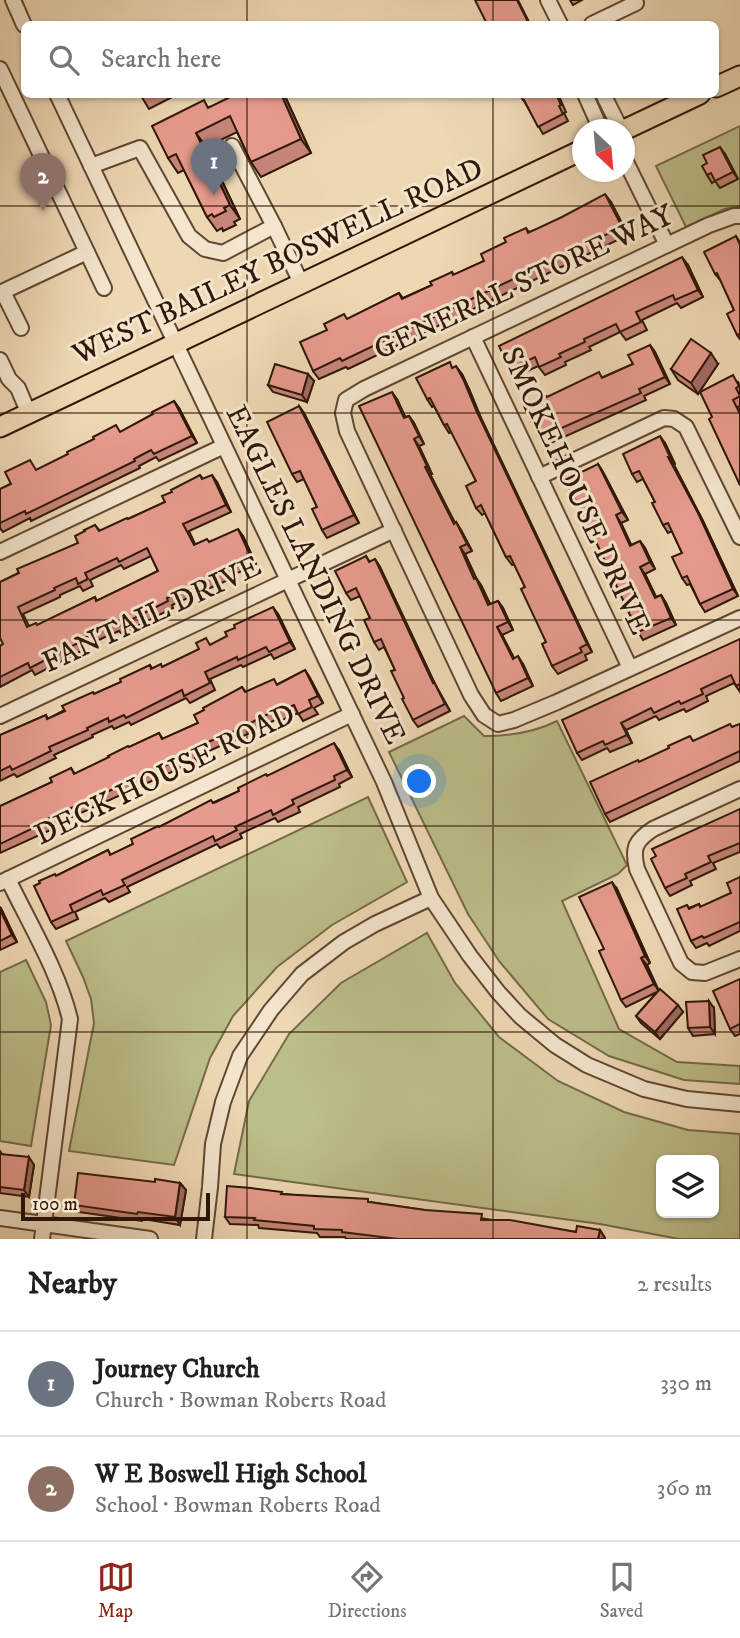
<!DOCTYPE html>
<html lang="en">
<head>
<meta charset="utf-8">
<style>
	:root { --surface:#fff; --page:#f2f2f2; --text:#202124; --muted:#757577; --line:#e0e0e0; --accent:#8f2418 }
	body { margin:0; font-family:"IM FELL DW Pica",serif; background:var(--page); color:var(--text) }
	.controls { position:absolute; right:21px; bottom:21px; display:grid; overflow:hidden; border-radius:10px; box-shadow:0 2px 5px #0004 }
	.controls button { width:63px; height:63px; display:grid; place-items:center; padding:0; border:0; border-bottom:2px solid var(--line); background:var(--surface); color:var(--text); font:35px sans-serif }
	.compass { position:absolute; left:572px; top:119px; width:63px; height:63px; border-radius:50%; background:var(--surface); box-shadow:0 2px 5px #0004; rotate:154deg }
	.scale { position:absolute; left:21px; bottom:18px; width:189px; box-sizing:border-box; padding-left:7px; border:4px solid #301708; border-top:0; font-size:19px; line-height:24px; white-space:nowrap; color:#301708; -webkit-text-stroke:5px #f4e6ce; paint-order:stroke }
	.you { position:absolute; left:420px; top:782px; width:24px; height:24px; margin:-18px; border:5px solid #fff; border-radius:50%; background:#1a73e8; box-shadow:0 0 0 10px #1a73e833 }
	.badge { display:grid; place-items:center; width:46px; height:46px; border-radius:50%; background:var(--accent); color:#fff; font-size:23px; font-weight:700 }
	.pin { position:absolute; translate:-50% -58px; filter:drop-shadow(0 2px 4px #0008) }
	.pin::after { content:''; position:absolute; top:37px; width:24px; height:21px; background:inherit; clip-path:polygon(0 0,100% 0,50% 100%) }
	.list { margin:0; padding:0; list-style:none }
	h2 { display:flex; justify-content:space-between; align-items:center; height:91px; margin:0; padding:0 28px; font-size:30px }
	h2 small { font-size:23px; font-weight:400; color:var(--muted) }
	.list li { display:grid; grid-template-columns:46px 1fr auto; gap:21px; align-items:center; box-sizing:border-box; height:105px; padding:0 28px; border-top:2px solid var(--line) }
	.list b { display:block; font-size:26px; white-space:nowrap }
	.list p { margin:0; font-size:23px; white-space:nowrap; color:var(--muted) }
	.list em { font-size:23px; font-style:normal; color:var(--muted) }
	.icon { flex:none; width:38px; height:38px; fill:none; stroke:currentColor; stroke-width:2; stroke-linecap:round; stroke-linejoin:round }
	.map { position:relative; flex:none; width:740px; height:1239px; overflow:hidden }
	.search { position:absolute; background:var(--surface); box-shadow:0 2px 5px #0004; left:21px; right:21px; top:21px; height:77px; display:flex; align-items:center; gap:18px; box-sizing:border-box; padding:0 24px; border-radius:10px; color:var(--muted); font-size:26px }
	.sheet { height:301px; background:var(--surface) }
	nav { display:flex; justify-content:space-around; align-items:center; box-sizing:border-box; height:98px; border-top:2px solid var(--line); background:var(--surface); font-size:19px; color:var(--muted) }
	nav a { display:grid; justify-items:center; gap:4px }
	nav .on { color:var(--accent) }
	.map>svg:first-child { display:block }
</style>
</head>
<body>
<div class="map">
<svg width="740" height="1239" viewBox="0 0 740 1239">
	<rect width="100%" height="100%" fill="#eed8b4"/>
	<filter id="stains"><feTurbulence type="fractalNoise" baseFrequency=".00286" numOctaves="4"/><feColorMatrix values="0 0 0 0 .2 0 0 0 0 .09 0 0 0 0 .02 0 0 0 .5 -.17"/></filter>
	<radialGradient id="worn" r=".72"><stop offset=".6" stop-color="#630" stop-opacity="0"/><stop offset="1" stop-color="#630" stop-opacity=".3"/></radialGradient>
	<g fill="#bcbe8a" stroke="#766a49" stroke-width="2" fill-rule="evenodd">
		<path d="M740 126V206L725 209 686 227 656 166Z"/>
		<path d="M464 716 484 736C509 736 535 732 557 721L627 865 618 874 562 901 619 1029 677 1062 740 1066V1084L684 1080 609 1056 548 1019 499 961 468 914 389 752Z"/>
		<path d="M368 797 407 882 332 925 277 967 233 1016 210 1058 174 1165 69 1151 94 1023 91 999 83 977 66 941Z"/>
		<path d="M427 933 455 983 499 1037 558 1081 624 1112 688 1130 740 1134V1239H679L600 1224 234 1174 249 1101 289 1034 341 983ZM661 1160H714V1213H661Z"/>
		<path d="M26 960 46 1002 51 1025 31 1146 0 1141V972Z"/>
	</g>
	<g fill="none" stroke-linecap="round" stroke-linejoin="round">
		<defs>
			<g id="minor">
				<path d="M13 0 24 25"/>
				<path d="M548 0 560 24"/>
				<path d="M592 24 636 3"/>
				<path d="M0 69 87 252 0 293"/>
				<path d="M57 94 384 782 431 898 470 956 498 992 520 1016 555 1045 587 1065 644 1089 687 1099 740 1104"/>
				<path d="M585 94 601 130"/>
				<path d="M603 94 621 130"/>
				<path d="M232 146 274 226"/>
				<path d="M624 158 667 245"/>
				<path d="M91 166 140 148 189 236 205 249 223 253 274 226 302 285"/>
				<path d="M740 216H734L709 225 364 389 346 400 343 413 347 431 471 695 484 715 498 724 514 720 557 702 740 618"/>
				<path d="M87 252 104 288"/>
				<path d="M3 292 21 328"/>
				<path d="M473 337 630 668"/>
				<path d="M0 360 9 379 18 388 29 414"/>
				<path d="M539 477 664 418 674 419 686 427 740 537"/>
				<path d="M0 552 224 446"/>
				<path d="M0 716 394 530"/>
				<path d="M740 789 653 829C635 841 632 848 637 869L681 963 692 972 705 973 740 959"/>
				<path d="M8 879C30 925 58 970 70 1019L42 1239"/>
				<path d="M0 883 352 714"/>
				<path d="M0 1218 150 1239"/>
				<path d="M204 1239 210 1187 213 1144 223 1102 240 1056 271 1010 302 974 344 942 375 924 431 898"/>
			</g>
			<g id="major">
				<path d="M716 87 740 76"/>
				<path d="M624 130 700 94"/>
				<path d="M0 427 582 150"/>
			</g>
		</defs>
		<use href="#minor" stroke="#604733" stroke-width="18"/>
		<use href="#major" stroke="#301708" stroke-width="23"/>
		<use href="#minor" stroke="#f4e6ce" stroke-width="14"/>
		<use href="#major" stroke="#eed8b4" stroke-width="19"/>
	</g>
	<g fill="#c7857a" stroke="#301708" stroke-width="2" fill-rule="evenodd">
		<path d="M570 0H582L573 5Z"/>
		<path d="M140 94H178L149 109Z"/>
		<path d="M284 94 311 153 261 177 251 162 237 132 206 147 240 219 234 222 236 225 223 231 222 228 217 231 207 217 184 170 178 173 168 158 209 107Z"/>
		<path d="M520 94H558L566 112 564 113 568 121 543 134Z"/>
		<path d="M725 154 738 179 720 188 715 181 712 183 707 175Z"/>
		<path d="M611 202 628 235 348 369 346 367 319 379 313 371 327 330 399 293 403 298 432 285 452 272 454 275 484 261 506 242 526 228 529 232Z"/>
		<path d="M736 236 740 242V339L737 335 734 310 721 281 715 274Z"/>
		<path d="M688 265 703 297 681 308 677 303 642 320 647 330 626 340 620 332 589 347 591 350 565 362 566 365 545 375 538 366 515 377 510 369Z"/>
		<path d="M650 345 655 352 670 384 644 396 646 400 544 446 539 438 547 397 603 377 633 364Z"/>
		<path d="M718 364 698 394 678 380 671 369Z"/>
		<path d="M453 368 462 374 469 389 481 418 592 652 585 655 587 660 558 674 552 666 546 642 525 587 514 564 512 565 506 557 485 513 482 515 476 508V481L452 432 449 433 444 425 434 406 432 407 427 399Z"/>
		<path d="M314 381 307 402 273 392 268 385Z"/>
		<path d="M738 382 740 385V406L738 407 740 410V485L712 417Z"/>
		<path d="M397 399 405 417 409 416 414 423 424 444 419 446 432 474H430L455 523 456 522 461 530 472 551 465 554 476 578 481 585 490 604 498 601 503 608 513 630 502 635 514 658 523 664 533 686 501 701 496 693Z"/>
		<path d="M174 401 179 408 197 443 159 461 156 457 139 466 140 468 31 521 30 518 3 532 0 528V489L37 470 121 432 153 414Z"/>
		<path d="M299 406 304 413 359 523 327 538 322 530 317 507 304 479 297 482 292 474Z"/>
		<path d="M665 443 675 464 674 465 703 521 738 596 705 612 700 604 690 584 687 585 682 578V553L672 531 668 533 663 525 655 502 643 479 637 482 632 474Z"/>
		<path d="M598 464 603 472 628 520 621 523 631 545 640 541 645 548 655 569 645 574 656 597 661 595 666 603 676 625 643 640 638 632 581 509 576 501Z"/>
		<path d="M200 475 203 479 217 482 231 512 189 531 195 544 243 536 256 564 227 578 228 580 172 605 173 608 122 634 119 631 107 636 84 647 85 649 35 675 32 670 0 687V646L3 644 0 582 78 543 85 531 95 525 100 531 128 519 165 502 172 492ZM151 556 158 571 97 601 95 597 38 625 29 626 23 614 60 597V595L80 586 83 591 93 586 90 580 121 565 124 569Z"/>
		<path d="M366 556 370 562 375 559 380 567 435 684 450 711 418 727 413 720 404 698 395 670 384 647 379 650 374 642 370 618 360 596 351 600 346 593Z"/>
		<path d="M278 614 295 649 274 659 271 654 243 667 241 665 210 679 215 690 190 703 186 698 131 725 129 722 114 729 112 726 92 735 93 737 54 755 56 758 17 777 14 774 0 781V735L46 715 48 719 94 694 121 682 150 665 152 668 162 667Z"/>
		<path d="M740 639V692L734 683 706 696 708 701 686 712 684 709 659 720 656 716 626 730 632 743 610 752 607 748 582 760 577 753Z"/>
		<path d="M305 670 310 678 323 703 314 708 318 714 303 721 298 713 280 721 279 718 228 744 227 743 195 757 196 761 54 825 55 828 0 853V806L52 782 71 768 75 774 159 733 163 739 198 723 204 710 242 687 246 692 278 684Z"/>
		<path d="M740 724V761L610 822 605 814 639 762Z"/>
		<path d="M339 750 352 777 339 784 340 787 298 807 300 812 278 822 275 818 240 834 242 838 220 848 217 844 127 887 130 892 109 902 105 898 75 912 78 919 56 929 51 922 56 876 108 850 111 855 133 844 159 827 239 791 267 776Z"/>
		<path d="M740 809V852L713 863 716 869 690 881 692 885 670 896 665 888Z"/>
		<path d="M740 877V931L709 946 707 943 696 948 691 941 687 905 689 908 699 904 701 907 731 893Z"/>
		<path d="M617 889 650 963 647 965 658 990 683 1012 660 1039 641 1023 636 1016 657 992 626 1007 621 1000 604 949Z"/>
		<path d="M0 907 17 942 0 950Z"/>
		<path d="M740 979V1034L735 1036 730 1029Z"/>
		<path d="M714 1008 715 1034 693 1036 688 1028Z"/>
		<path d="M0 1151 2 1154 34 1165 29 1197 0 1193Z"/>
		<path d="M155 1182 180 1183 186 1190 180 1225 143 1219 142 1221 79 1212 74 1205Z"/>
		<path d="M283 1194 370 1202 576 1232 600 1230 605 1238V1239H346L345 1237H320L317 1233 259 1228 258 1225 230 1224 225 1217Z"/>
	</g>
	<g fill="#a26c63" stroke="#301708" stroke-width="2">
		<path d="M517 0H518L530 24H529Z"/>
		<path d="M281 94H284L311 153 301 139Z"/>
		<path d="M196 133 206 147 240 219 230 205Z"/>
		<path d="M720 147 725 154 738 179 733 172Z"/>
		<path d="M605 194 611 202 628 235 622 227Z"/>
		<path d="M682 257 688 265 703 297 698 290Z"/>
		<path d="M650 345 655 352 670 384 665 377Z"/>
		<path d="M711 353 718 364 698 394 691 383Z"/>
		<path d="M456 366 462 374 469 389 481 418 592 652 587 644 476 410Z"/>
		<path d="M308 374 314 381 307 402 302 395Z"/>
		<path d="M392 392 397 399 409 425 404 418Z"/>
		<path d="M174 401 179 408 197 443 192 436Z"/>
		<path d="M299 406 304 413 359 523 354 515Z"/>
		<path d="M409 416 414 423 424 444 419 436Z"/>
		<path d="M660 436 665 443 675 464 670 457Z"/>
		<path d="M414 439 419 446 432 474 427 466Z"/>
		<path d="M668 457 674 465 703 521 738 596 733 589Z"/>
		<path d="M598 464 603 472 628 520 622 512Z"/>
		<path d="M425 467 430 474 459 531 454 524Z"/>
		<path d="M212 475 217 482 231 512 226 505Z"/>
		<path d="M616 515 621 523 635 553 630 546Z"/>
		<path d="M456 522 461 530 472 551 467 544Z"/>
		<path d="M238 529 243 536 256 564 251 557Z"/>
		<path d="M640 541 645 548 655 569 650 562Z"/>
		<path d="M460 547 465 554 480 586 474 579Z"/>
		<path d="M375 559 380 567 435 684 450 711 433 683Z"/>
		<path d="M640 567 645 574 660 605 655 598Z"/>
		<path d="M476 578 481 585 494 612 488 605Z"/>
		<path d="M661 595 666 603 676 625 671 618Z"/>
		<path d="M498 601 503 608 513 630 508 622Z"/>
		<path d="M273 607 278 614 295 649 290 642Z"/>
		<path d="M497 627 502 635 518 666 513 659Z"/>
		<path d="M518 656 523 664 533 686 528 678Z"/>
		<path d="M305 670 310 678 323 703 318 696Z"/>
		<path d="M621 723 626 730 632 743 627 735Z"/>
		<path d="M334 743 339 750 352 777 347 770Z"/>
		<path d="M612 882 617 889 650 963 645 956Z"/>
		<path d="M0 907 2 910 17 942 12 935Z"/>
		<path d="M641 958 647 965 659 991 654 984Z"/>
		<path d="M709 1001 714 1008 715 1034 710 1027Z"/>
		<path d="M678 1005 683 1012 660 1039 655 1032Z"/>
		<path d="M29 1157 34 1165 29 1197 24 1190Z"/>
		<path d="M180 1183 186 1190 180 1225 175 1217Z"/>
		<path d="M600 1230 605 1238V1239H598Z"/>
	</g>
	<g fill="#e79b8e" stroke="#301708" stroke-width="2" fill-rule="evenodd">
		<path d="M475 0H517L529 24H487Z"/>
		<path d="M236 94H281L301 139 251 162 230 116 196 133 230 205 224 208 226 211 214 217 212 214 207 217 176 154 168 158 152 126 204 100 208 108Z"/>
		<path d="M520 94H556L561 105 559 106 563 114 538 127 524 100H523Z"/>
		<path d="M720 147 733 172 715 181 711 173 707 175 702 166 707 163 703 155Z"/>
		<path d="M605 194 622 227 342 361 340 358 313 371 300 342 327 330 324 324 344 314 347 319 399 293 402 299 432 285 430 282 452 272 453 275 484 261 481 254 506 242 504 238 526 228 528 233 562 217Z"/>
		<path d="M736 236 740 245V334L737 335 727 314 734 310 717 273 715 274 704 252Z"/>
		<path d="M682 257 698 290 675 300 673 295 636 312 641 322 620 332 616 324 584 339 585 342 559 354 561 357 539 367 535 357 510 369 499 346Z"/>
		<path d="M691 339 711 353 691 383 671 369Z"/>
		<path d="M650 345 665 377 639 389 641 393 539 438 524 406 546 396 547 397 599 372 602 378 633 364 628 355Z"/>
		<path d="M450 362 452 368 456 366 464 381 476 410 587 644 580 648 582 652 552 666 542 644 546 642 521 589 525 587 510 556 506 557 481 505 476 508 466 486 476 481 447 424 444 425 430 398 427 399 416 378Z"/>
		<path d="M275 364 308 374 302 395 268 385Z"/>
		<path d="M733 375 739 386 736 388 740 396 733 400 740 414V485L709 419 712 417 700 392Z"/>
		<path d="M392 392 404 418 409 416 419 436 414 439 427 466 425 467 454 524 456 522 467 544 460 547 474 579 476 578 488 605 498 601 508 622 497 627 513 659 518 656 528 678 496 693 359 406Z"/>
		<path d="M174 401 192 436 154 454 151 450 134 459 135 461 26 514 25 511 0 523V489L11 484 5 472 30 460 36 470 68 454 67 452 94 439 93 437 116 425 120 432 153 414 152 412Z"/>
		<path d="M299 406 354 515 322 530 312 509 317 507 300 471 292 474 267 422Z"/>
		<path d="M660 436 670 457H668L698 513 733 589 700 604 687 576 682 578 672 557 682 553 668 523 663 525 652 503 655 502 639 471 632 474 623 454Z"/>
		<path d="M598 464 622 512 616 515 630 546 640 541 650 562 640 567 655 598 661 595 671 618 638 632 577 501H576L565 480Z"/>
		<path d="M200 475 202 479 212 475 226 505 183 524 194 545 207 539 209 542 238 529 251 557 222 571 223 573 167 598 168 601 117 627 115 623 101 629 79 640 80 642 30 668 28 663 0 677V646L3 644 0 638V582L19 573 17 569 78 543 75 536 85 531 84 530 95 525 99 531 127 518 128 519 165 502 162 496 172 492 171 490ZM147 548 158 571 96 601 95 597 37 625 36 623 27 627 18 607 55 590 54 588 76 578 78 584 88 579 85 573 117 558 119 562Z"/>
		<path d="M366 556 369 562 375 559 433 683 434 682 445 704 413 720 402 699 404 698 391 671 395 670 381 639 374 642 364 620 370 618 356 588 346 593 335 571Z"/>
		<path d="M273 607 290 642 269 652 266 647 238 660 237 657 205 672 210 683 184 696 182 690 126 718 124 715 109 722 108 718 87 728 88 730 49 747 51 751 12 770 10 766 0 771V735L46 715 47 719 65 711 62 706 93 692 94 694 121 682 120 679 150 665 151 669 161 664 162 667 199 649 196 643 206 638 210 645 227 636 225 632 235 628 234 625Z"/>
		<path d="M740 639V684L736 686 731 675 701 689 703 694 681 704 679 701 654 713 651 708 621 723 627 735 605 745 603 741 577 753 562 720Z"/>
		<path d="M305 670 318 696 309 700 312 707 298 714 294 705 275 713 274 711 223 737 222 736 190 750 191 754 49 818 50 820 0 844V806L52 782 50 778 71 768 74 774 109 757 108 756 128 746 129 747 159 733 162 739 198 723 194 715 204 710 203 708 242 687 245 692 274 679 277 685Z"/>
		<path d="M730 724 732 727 740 724V751L605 814 590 782 638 760 639 762 669 748 668 746 690 736 693 741Z"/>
		<path d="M334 743 347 770 334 776 335 780 292 800 294 804 273 815 271 810 235 827 237 830 215 841 213 836 122 880 125 885 103 895 101 890 70 905 73 912 51 922 34 886 40 883 39 881 55 874 56 876 108 850 110 855 133 844 131 839 158 826 159 827 211 800 213 803 216 802 239 791 238 788 266 774 267 776Z"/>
		<path d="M740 809V843L708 856 711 862 685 874 687 878 665 888 651 859 656 856 652 849Z"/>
		<path d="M740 877V922L704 938 702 936 691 941 677 909 687 905 689 909 699 904 700 907 731 893 727 883Z"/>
		<path d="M612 882 645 956 641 958 654 984 621 1000 599 951 604 949 579 897Z"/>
		<path d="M0 910 12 935 0 941Z"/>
		<path d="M740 979V1024L730 1029 713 991Z"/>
		<path d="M660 989 678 1005 655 1032 636 1016Z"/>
		<path d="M709 1001 710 1027 688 1028 686 1002Z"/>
		<path d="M0 1154 29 1157 24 1190 0 1187Z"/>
		<path d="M78 1173 155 1182V1179L180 1183 175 1217 138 1212 137 1214 74 1205Z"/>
		<path d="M227 1186 251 1188 282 1192 281 1194 368 1199V1202L425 1210 482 1214 481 1220H510L576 1232 577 1226 600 1230 598 1239H600H398L342 1232V1230L314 1229V1226L254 1220 255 1218 225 1217Z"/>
	</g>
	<path fill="none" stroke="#301708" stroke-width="2" stroke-opacity="0.55" d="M247 0V24M493 0V24M247 94V1239M493 94V1239M0 206H740M0 413H740M0 620H740M0 826H740M0 1032H740"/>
	<g text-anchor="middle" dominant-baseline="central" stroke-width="6" stroke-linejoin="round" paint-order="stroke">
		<g font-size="30" fill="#301708" stroke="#f4e6ce">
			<text transform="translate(278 262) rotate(-25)">WEST BAILEY BOSWELL ROAD</text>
			<text transform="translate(524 283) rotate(-25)">GENERAL STORE WAY</text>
			<text transform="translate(575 491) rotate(65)">SMOKEHOUSE DRIVE</text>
			<text transform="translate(315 575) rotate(64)">EAGLES LANDING DRIVE</text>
			<text transform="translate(152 615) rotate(-25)">FANTAIL DRIVE</text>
			<text transform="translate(165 775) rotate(-26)">DECK HOUSE ROAD</text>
		</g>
	</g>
	<rect width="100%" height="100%" filter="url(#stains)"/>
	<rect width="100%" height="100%" fill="url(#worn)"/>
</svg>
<div class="controls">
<button><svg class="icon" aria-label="layers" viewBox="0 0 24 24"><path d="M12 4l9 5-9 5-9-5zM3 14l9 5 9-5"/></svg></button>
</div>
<svg class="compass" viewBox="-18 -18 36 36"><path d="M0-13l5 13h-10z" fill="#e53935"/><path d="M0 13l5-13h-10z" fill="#757577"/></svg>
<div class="scale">100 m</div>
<div class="you"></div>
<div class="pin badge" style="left:214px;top:196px;background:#6b7280">1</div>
<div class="pin badge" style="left:43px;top:211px;background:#8d6e63">2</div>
<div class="search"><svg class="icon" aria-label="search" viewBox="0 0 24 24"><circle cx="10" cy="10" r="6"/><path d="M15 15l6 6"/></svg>Search here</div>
</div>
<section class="sheet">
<h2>Nearby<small>2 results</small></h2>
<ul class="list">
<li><span class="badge" style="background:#6b7280">1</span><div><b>Journey Church</b><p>Church · Bowman Roberts Road</p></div><em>330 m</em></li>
<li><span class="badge" style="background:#8d6e63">2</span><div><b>W E Boswell High School</b><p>School · Bowman Roberts Road</p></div><em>360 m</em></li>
</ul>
</section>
<nav>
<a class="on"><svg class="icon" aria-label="map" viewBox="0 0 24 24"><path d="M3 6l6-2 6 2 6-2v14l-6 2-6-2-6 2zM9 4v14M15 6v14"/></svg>Map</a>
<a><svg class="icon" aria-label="directions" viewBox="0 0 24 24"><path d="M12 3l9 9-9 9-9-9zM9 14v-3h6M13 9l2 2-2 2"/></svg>Directions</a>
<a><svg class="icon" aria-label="saved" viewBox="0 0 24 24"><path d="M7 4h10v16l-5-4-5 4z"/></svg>Saved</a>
</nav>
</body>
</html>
